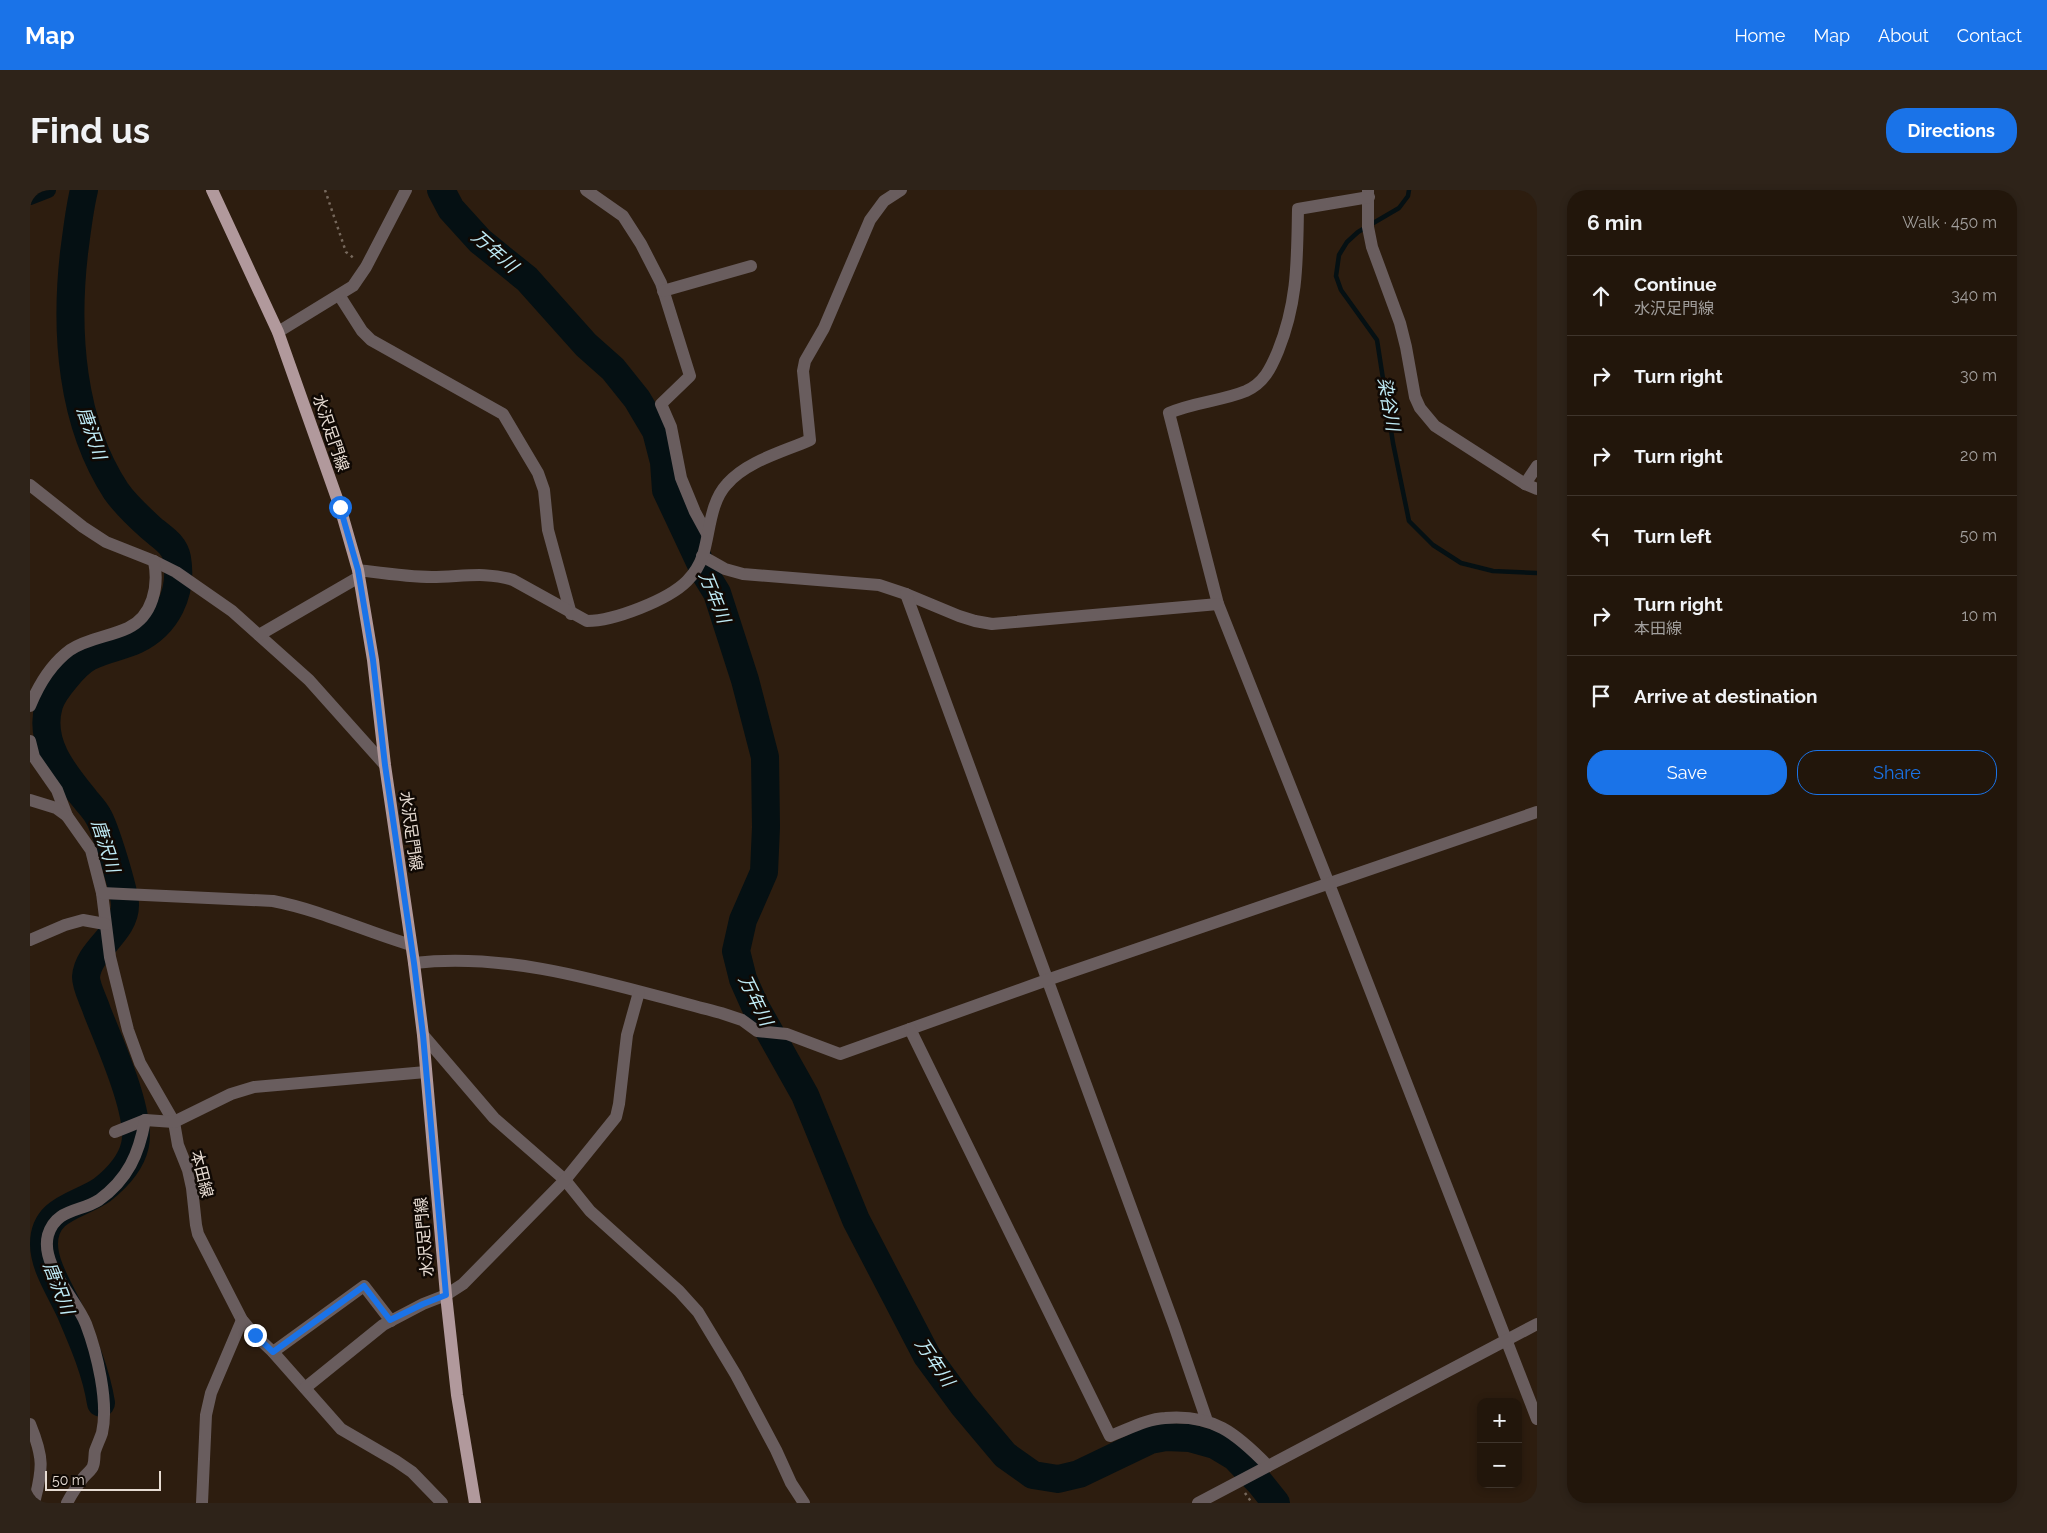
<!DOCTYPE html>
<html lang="en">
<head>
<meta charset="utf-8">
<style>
	:root { --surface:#22160b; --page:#2e2319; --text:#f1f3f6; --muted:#a29f9d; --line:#3f352c; --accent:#1a73e8 }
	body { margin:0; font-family:Raleway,"Noto Sans JP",sans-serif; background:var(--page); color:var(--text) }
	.controls { position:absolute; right:15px; bottom:15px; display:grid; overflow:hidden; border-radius:10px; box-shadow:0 2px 8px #0003 }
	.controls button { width:45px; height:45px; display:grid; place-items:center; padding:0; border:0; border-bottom:1px solid var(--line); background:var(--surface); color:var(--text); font:25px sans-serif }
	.scale { position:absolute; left:15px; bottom:12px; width:116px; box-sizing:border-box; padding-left:5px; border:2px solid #e7dcd3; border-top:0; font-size:14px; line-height:18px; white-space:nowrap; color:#e7dcd3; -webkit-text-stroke:4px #100904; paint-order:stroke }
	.stop { position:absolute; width:15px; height:15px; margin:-11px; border:4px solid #1a73e8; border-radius:50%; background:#fff }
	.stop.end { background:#1a73e8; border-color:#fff; box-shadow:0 1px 5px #0008 }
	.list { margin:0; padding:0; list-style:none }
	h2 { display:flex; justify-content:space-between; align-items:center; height:65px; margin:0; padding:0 20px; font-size:21px }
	h2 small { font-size:16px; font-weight:400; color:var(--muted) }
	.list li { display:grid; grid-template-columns:32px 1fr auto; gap:15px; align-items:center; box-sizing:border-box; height:80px; padding:0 20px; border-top:1px solid var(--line) }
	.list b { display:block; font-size:19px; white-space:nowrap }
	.list p { margin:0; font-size:16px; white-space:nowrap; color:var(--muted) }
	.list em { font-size:16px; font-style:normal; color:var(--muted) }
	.actions { display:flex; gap:10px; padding:15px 20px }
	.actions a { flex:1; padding:11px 0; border:1px solid var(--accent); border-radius:20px; text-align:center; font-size:18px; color:var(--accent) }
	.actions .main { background:var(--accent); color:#fff }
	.icon { flex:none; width:28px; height:28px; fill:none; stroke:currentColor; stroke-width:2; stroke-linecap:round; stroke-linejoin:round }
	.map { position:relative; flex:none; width:1507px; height:1313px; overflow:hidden; border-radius:20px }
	header { display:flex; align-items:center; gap:30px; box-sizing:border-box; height:70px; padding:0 25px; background:var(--accent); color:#fff }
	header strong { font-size:24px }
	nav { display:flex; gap:28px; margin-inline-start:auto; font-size:18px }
	.intro { display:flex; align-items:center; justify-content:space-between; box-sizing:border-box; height:120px; padding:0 30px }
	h1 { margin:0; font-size:35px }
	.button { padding:12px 22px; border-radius:20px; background:var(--accent); color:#fff; font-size:18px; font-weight:700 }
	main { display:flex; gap:30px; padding:0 30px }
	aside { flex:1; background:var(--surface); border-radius:20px; box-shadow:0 2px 8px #0003 }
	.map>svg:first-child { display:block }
</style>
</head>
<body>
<header>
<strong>Map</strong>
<nav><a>Home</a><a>Map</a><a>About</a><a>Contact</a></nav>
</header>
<div class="intro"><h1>Find us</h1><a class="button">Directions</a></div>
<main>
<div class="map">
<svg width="1507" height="1313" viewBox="0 0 1507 1313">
	<rect width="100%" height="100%" fill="#2d1d0f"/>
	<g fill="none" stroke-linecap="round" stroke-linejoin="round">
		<path stroke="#051013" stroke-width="4.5" d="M1379 0 1378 6 1369 18 1328 42 1317 52 1309 65 1306 86 1311 100 1347 150 1363 253 1379 331 1403 355 1431 373 1463 381 1507 383"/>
		<path stroke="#051013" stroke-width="16" d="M0 7 18 0"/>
		<g stroke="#051013" stroke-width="28">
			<path d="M54 0C49 21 47 41 44 63 35 142 41 232 86 301 95 314 109 327 120 337 131 347 144 353 147 368 153 403 137 435 106 450 91 457 74 459 59 467 46 474 23 501 19 515 8 552 33 582 55 609 59 614 65 620 68 626 75 637 94 700 95 714 96 743 58 759 56 787 56 797 64 811 67 821 79 852 112 924 105 955 101 973 86 989 72 1000 49 1016 14 1018 14 1054 14 1078 33 1104 42 1126 54 1154 66 1182 71 1213"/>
			<path d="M411 0 421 19 450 51 497 89 556 155 583 179 607 209 626 241 634 272 636 300 676 385 687 403 715 490 735 567 736 637 734 682 713 730 706 761 713 789 725 816 775 905 826 1030 897 1166 933 1215 975 1265 1003 1285 1028 1289 1049 1284 1120 1250 1136 1247 1160 1248 1185 1255 1205 1267 1230 1293 1246 1313"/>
		</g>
		<g stroke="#76685c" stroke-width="2.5" stroke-dasharray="2.5 4" stroke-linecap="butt">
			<path d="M295 0 316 62 325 69"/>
			<path d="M1215 1303 1222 1313"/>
		</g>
		<g stroke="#695d5e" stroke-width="12">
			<path d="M556 0 593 26 611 54 631 93 660 186 631 214 641 237 651 288 665 322 677 344"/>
			<path d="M1338 0V37L1342 57 1370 133 1376 157 1385 207 1390 218 1405 236 1495 294 1507 299"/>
			<path d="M1339 7 1268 19C1267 71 1268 111 1248 161 1241 178 1234 193 1216 201 1192 211 1164 212 1139 223L1188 414 1299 694 1507 1229"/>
			<path d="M633 101 721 76"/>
			<path d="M309 105 332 141 341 150 473 224 508 283 514 300 518 340 541 424"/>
			<path d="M248 142 323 96 336 77 376 0"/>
			<path d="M1495 294 1507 276"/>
			<path d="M0 295 53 337 76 352 124 371 146 382 202 421 279 490 355 575"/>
			<path d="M672 366 695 379 713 384 849 395 876 404 929 426 945 431 962 434 1188 414"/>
			<path d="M328 380C352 383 378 387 402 387 430 387 456 381 483 390L557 431C584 431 638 410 657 391 664 384 670 374 673 365 680 342 680 312 697 294 717 271 753 262 780 250L773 181 775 171 794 138 840 30 854 11 871 0"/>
			<path d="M876 404 1144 1135 1177 1231"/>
			<path d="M229 445 329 387"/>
			<path d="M0 516C9 494 21 474 40 460 58 448 79 447 98 438 123 426 129 396 124 371"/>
			<path d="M0 551 4 567 27 600 37 626"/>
			<path d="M0 610 26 618 37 626 61 660 72 703 80 767 98 840 110 873 144 932 148 955 158 980 162 998 166 1035 168 1044 212 1130 225 1145 243 1162 311 1239 366 1271 382 1282 412 1313"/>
			<path d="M72 703 243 711C290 720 334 741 381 755"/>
			<path d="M0 750 35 735 53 730 75 734"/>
			<path d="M384 773C488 761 592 798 691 823L712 830 727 841 757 844 810 864 1017 790 1507 622"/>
			<path d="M880 839 1080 1246C1097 1240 1116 1229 1135 1228 1183 1224 1206 1243 1238 1276"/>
			<path d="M393 845 464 928 535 990 560 1021 649 1101 668 1122 706 1185 746 1260 761 1293 774 1313"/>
			<path d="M85 942 115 930 144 932 201 904 224 897 396 882"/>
			<path d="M243 1162 334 1096 361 1131"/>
			<path d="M275 1198 353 1135 393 1114 416 1105 433 1094 535 990 586 927 589 914 597 845 609 802"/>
			<path d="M0 1234C14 1268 13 1278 4 1313"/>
			<path d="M37 1313C42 1303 47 1296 53 1288 56 1284 62 1280 63 1276 65 1271 64 1265 65 1261 67 1255 70 1249 72 1243 79 1212 67 1163 56 1134 46 1108 10 1076 18 1045 26 1018 51 1022 69 1010 98 989 109 964 115 930"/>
			<path d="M172 1313 176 1225 181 1203 212 1130"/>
			<path d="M1168 1313 1507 1134"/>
		</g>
		<path stroke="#b1999c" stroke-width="12" d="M182 0 248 142 310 317 328 380 343 470 355 575 384 773 393 845 416 1105 427 1205 445 1313"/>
	</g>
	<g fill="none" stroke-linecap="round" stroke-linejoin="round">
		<path stroke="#1a73e8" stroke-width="6" d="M225 1145 243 1162 334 1096 360 1130 393 1114 416 1105 393 845 384 773 355 575 343 470 328 380 310 317"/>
	</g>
	<g text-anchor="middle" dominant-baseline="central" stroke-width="5" stroke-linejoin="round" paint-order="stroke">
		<g font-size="16" fill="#e7dcd3" stroke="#100904">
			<text transform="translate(301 243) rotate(71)">水沢足門線</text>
			<text transform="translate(381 641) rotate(82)">水沢足門線</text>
			<text transform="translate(172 984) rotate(76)">本田線</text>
			<text transform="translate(394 1047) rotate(-95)">水沢足門線</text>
		</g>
		<g font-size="18" font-style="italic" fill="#bfebf6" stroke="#100904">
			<text transform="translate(465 61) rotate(41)">万年川</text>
			<text transform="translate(1359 214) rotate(80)">染谷川</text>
			<text transform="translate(62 243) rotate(71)">唐沢川</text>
			<text transform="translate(685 407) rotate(68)">万年川</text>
			<text transform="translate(76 656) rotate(72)">唐沢川</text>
			<text transform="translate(726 810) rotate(64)">万年川</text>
			<text transform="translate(29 1098) rotate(69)">唐沢川</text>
			<text transform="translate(905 1172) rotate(56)">万年川</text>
		</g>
	</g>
</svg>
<div class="controls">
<button>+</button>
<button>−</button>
</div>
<div class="scale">50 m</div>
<div class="stop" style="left:310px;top:317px"></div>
<div class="stop end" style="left:225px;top:1145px"></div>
</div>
<aside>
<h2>6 min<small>Walk · 450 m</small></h2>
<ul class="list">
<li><svg class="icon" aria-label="ahead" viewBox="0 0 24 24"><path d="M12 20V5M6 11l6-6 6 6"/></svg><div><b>Continue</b><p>水沢足門線</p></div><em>340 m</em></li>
<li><svg class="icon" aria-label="right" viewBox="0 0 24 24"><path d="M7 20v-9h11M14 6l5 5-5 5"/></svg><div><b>Turn right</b></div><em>30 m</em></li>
<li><svg class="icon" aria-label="right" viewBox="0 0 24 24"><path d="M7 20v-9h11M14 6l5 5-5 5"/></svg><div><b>Turn right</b></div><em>20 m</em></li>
<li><svg class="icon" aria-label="left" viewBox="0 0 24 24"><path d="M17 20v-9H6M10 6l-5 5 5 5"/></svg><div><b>Turn left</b></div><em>50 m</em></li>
<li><svg class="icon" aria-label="right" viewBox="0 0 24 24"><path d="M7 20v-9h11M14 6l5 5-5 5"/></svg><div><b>Turn right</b><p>本田線</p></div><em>10 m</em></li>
<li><svg class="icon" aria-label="arrive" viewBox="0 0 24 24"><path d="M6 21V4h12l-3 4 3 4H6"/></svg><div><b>Arrive at destination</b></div></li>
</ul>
<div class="actions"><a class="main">Save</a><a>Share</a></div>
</aside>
</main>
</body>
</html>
